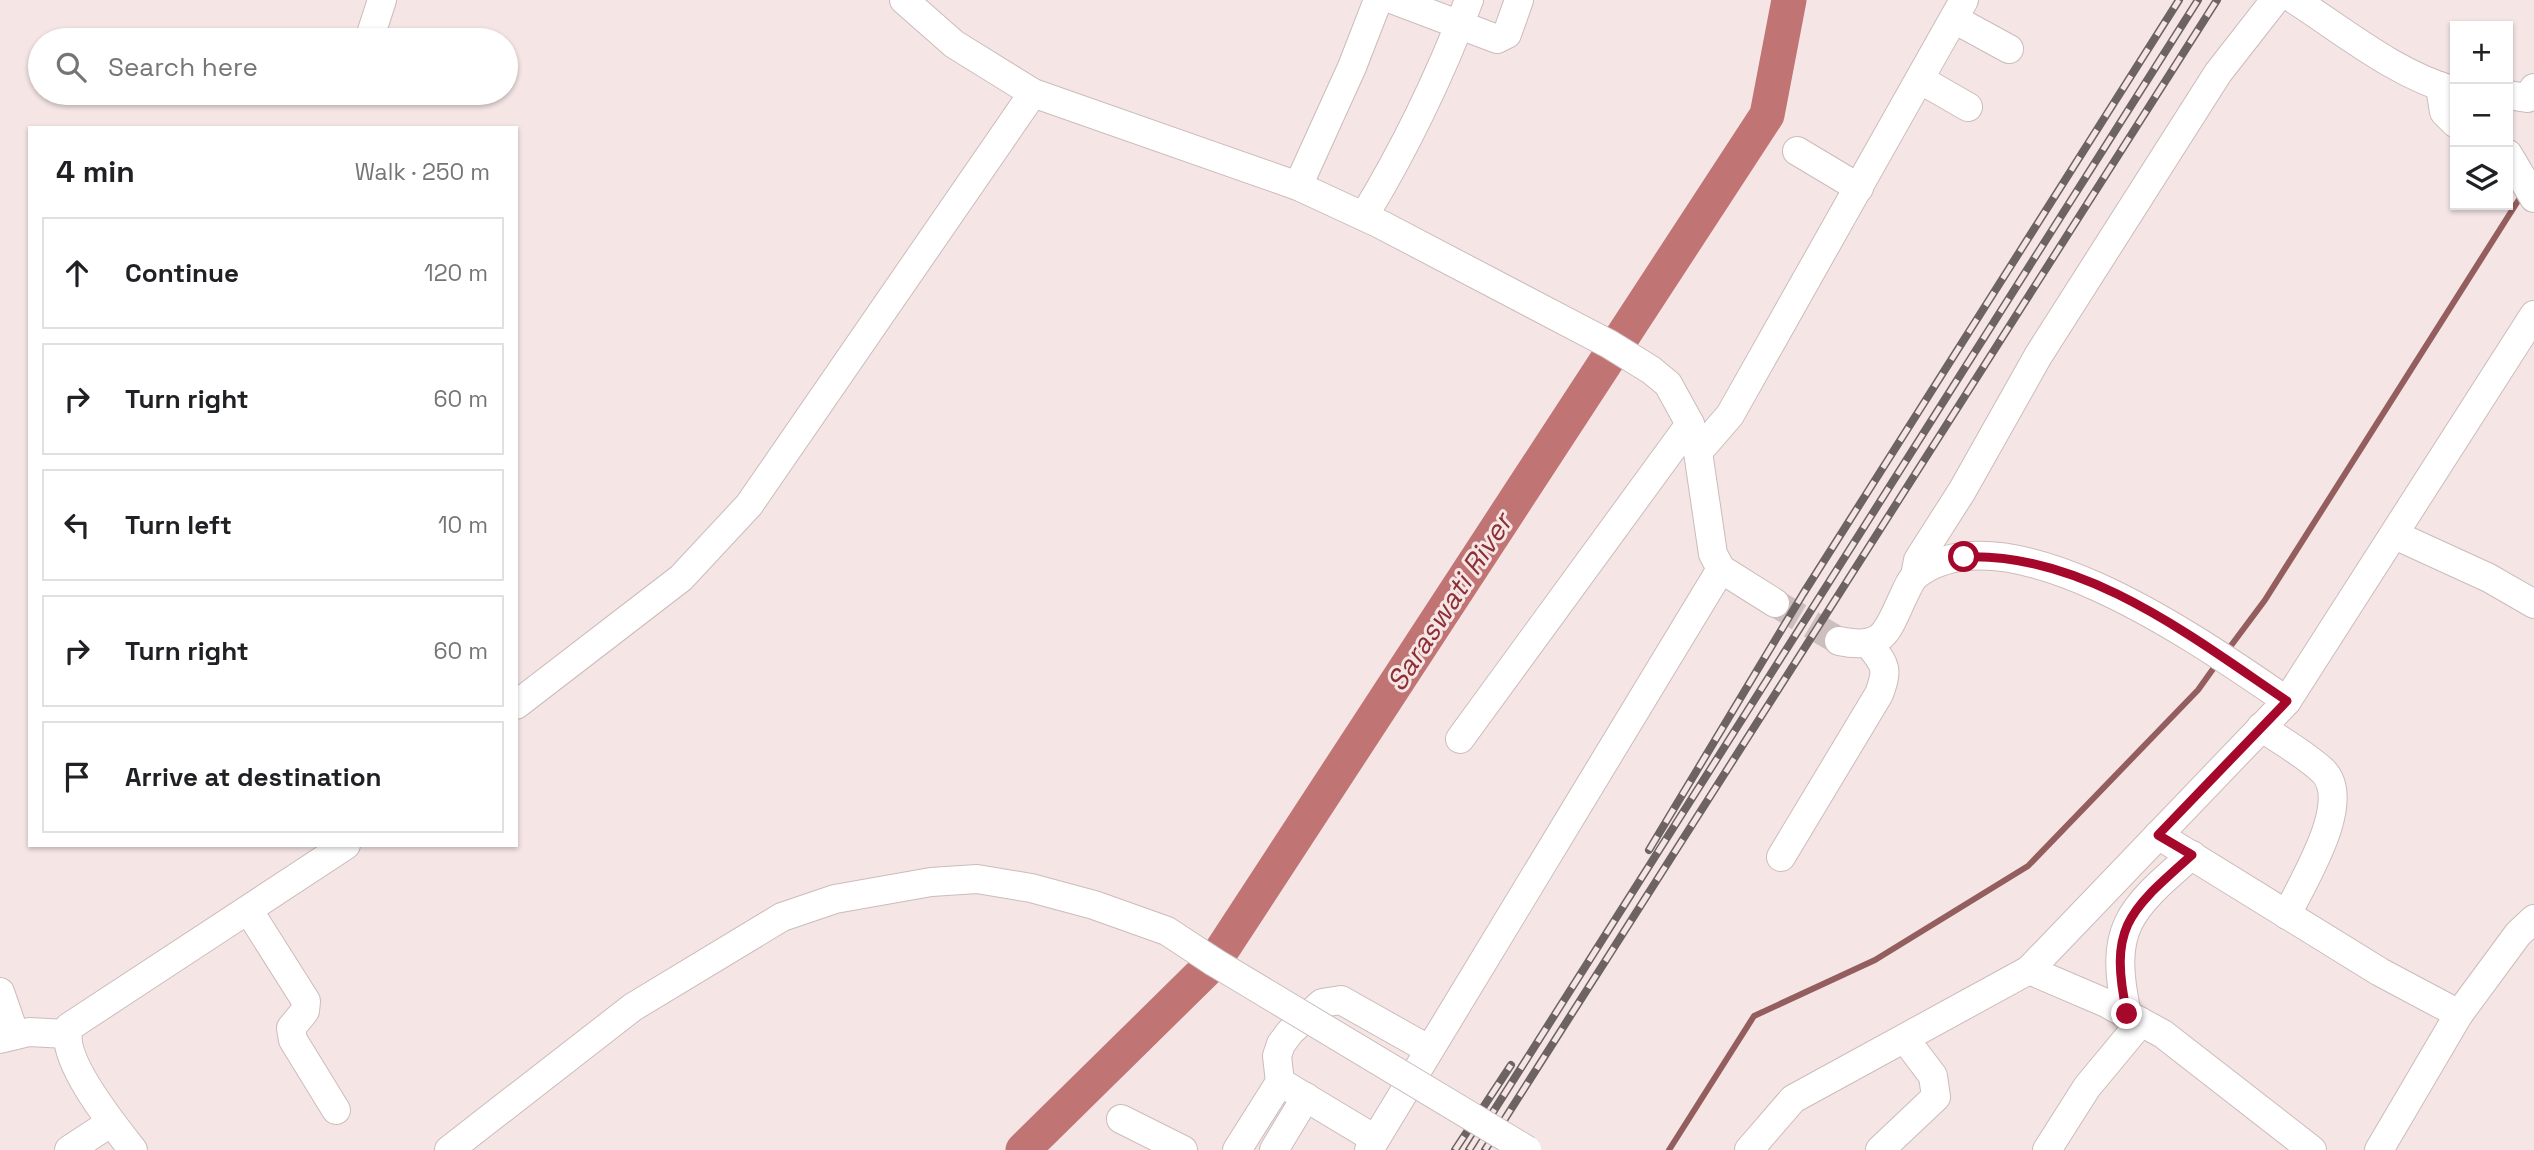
<!DOCTYPE html>
<html lang="en">
<head>
<meta charset="utf-8">
<style>
	:root { --surface:#fff; --page:#f2f2f2; --text:#202124; --muted:#757577; --line:#e0e0e0 }
	body { margin:0; font-family:"Space Grotesk",sans-serif; background:var(--page); color:var(--text) }
	.controls { position:absolute; right:21px; top:21px; display:grid; overflow:hidden; border-radius:0px; box-shadow:0 2px 5px #0004 }
	.controls button { width:63px; height:63px; display:grid; place-items:center; padding:0; border:0; border-bottom:2px solid var(--line); background:var(--surface); color:var(--text); font:35px sans-serif }
	.stop { position:absolute; width:21px; height:21px; margin:-16px; border:5px solid #a5082a; border-radius:50%; background:#fff }
	.stop.end { background:#a5082a; border-color:#fff; box-shadow:0 2px 7px #0008 }
	.list { margin:0; padding:0; list-style:none }
	h2 { display:flex; justify-content:space-between; align-items:center; height:91px; margin:0; padding:0 28px; font-size:30px }
	h2 small { font-size:23px; font-weight:400; color:var(--muted) }
	.list li { display:grid; grid-template-columns:46px 1fr auto; gap:21px; align-items:center; box-sizing:border-box; height:112px; margin:0 14px 14px; padding:0 14px; border:2px solid var(--line); border-radius:0px }
	.list b { display:block; font-size:26px; white-space:nowrap }
	.list em { font-size:23px; font-style:normal; color:var(--muted) }
	.icon { flex:none; width:38px; height:38px; fill:none; stroke:currentColor; stroke-width:2; stroke-linecap:round; stroke-linejoin:round }
	.map { position:relative; flex:none; width:2534px; height:1150px; overflow:hidden }
	.search { position:absolute; background:var(--surface); box-shadow:0 2px 5px #0004; left:28px; top:28px; width:490px; height:77px; display:flex; align-items:center; gap:18px; box-sizing:border-box; padding:0 24px; border-radius:38px; color:var(--muted); font-size:26px }
	.panel { position:absolute; background:var(--surface); box-shadow:0 2px 5px #0004; left:28px; top:126px; width:490px; height:721px; border-radius:0px }
	.map>svg:first-child { display:block }
</style>
</head>
<body>
<div class="map">
<svg width="2534" height="1150" viewBox="0 0 2534 1150">
	<rect width="100%" height="100%" fill="#f5e5e5"/>
	<g fill="none" stroke-linecap="round" stroke-linejoin="round">
		<g stroke="#945e5e" stroke-width="6">
			<path d="M2227 651 2265 600 2523 193"/>
			<path d="M1669 1150 1754 1016 1875 960 2028 866 2198 690 2218 662"/>
		</g>
		<path stroke="#c07474" stroke-width="35" d="M1023 1150 1214 962 1767 115 1789 0"/>
		<path stroke="#cdbfbf" stroke-width="28" stroke-dasharray="28 14" stroke-linecap="butt" d="M1775 603 1839 641"/>
		<defs>
			<g id="minor">
				<path d="M904 0 954 44 1033 93 1298 186 1380 224 1609 344 1651 370 1668 384 1690 424 1698 452 1713 554 1721 569 1775 603"/>
				<path d="M1394 0 1497 39 1507 34 1519 0"/>
				<path d="M2295 0C2346 33 2397 75 2455 91"/>
				<path d="M1954 19 2009 49"/>
				<path d="M369 40 382 0"/>
				<path d="M1921 80 1968 107"/>
				<path d="M2440 86 2444 112 2455 123"/>
				<path d="M2508 95 2527 98 2534 88"/>
				<path d="M1797 151 1859 188"/>
				<path d="M2508 154 2534 198"/>
				<path d="M1298 186 1352 67 1378 0"/>
				<path d="M1364 216C1406 147 1440 76 1469 0"/>
				<path d="M1698 452 1730 415 1964 0"/>
				<path d="M2395 535 2489 578 2534 604"/>
				<path d="M1915 576 1918 560 1962 491 2038 356 2218 73 2275 0"/>
				<path d="M1839 641C1886 651 1887 630 1905 593 1908 587 1911 579 1916 575 2010 504 2209 648 2287 701"/>
				<path d="M516 705 681 578 749 505 1033 93"/>
				<path d="M2261 727C2281 741 2305 754 2323 771 2354 802 2302 882 2287 915"/>
				<path d="M1460 739 1690 424"/>
				<path d="M2158 835 2380 972 2459 1014"/>
				<path d="M1781 857 1879 694C1889 667 1885 665 1868 643"/>
				<path d="M249 911 306 1001 305 1011 291 1028 293 1040 336 1110"/>
				<path d="M2029 970 2106 1003 2163 1034 2312 1150"/>
				<path d="M0 992 15 1035"/>
				<path d="M2127 1014C2108 927 2129 910 2192 855"/>
				<path d="M0 1039 29 1032 67 1034"/>
				<path d="M1280 1082 1375 1139"/>
				<path d="M1121 1119 1183 1150"/>
				<path d="M69 1150 110 1123"/>
				<path d="M133 1150C113 1125 59 1058 69 1027L346 845"/>
				<path d="M449 1150 633 1007 782 917 835 899 931 882 977 879 1031 888 1094 905 1167 931 1214 962"/>
				<path d="M1237 1150 1280 1082 1277 1056 1281 1044 1290 1032 1322 1003 1341 1000 1428 1049"/>
				<path d="M1274 1150 1306 1097"/>
				<path d="M1369 1150 1721 569"/>
				<path d="M1749 1150 1793 1099 2029 970 2287 701 2534 315"/>
				<path d="M1880 1150 1936 1097 1933 1076 1905 1039"/>
				<path d="M2047 1150 2087 1087 2141 1022"/>
				<path d="M2379 1150 2459 1014 2518 934 2534 919"/>
			</g>
		</defs>
		<use href="#minor" stroke="#cbbcbb" stroke-width="30"/>
		<use href="#minor" stroke="#fff" stroke-width="28"/>
		<defs>
			<g id="rail">
				<path d="M1649 850 1803 594 2179 0"/>
				<path d="M1455 1150 1511 1065"/>
				<path d="M1469 1150 2198 0"/>
				<path d="M1485 1150 2217 0"/>
			</g>
		</defs>
		<use href="#rail" stroke="#6d6363" stroke-width="8"/>
		<use href="#rail" stroke="#f5e5e5" stroke-width="5" stroke-dasharray="16" stroke-linecap="butt"/>
		<defs>
			<path id="minor-bridge" d="M1214 962 1527 1150"/>
		</defs>
		<use href="#minor-bridge" stroke="#cbbcbb" stroke-width="30" stroke-linecap="butt"/>
		<use href="#minor-bridge" stroke="#fff" stroke-width="28"/>
	</g>
	<g fill="none" stroke-linecap="round" stroke-linejoin="round">
		<path stroke="#a5082a" stroke-width="9" d="M1964 557C2084 552 2192 637 2287 701L2158 835 2192 855C2129 911 2108 926 2127 1014"/>
	</g>
	<g text-anchor="middle" dominant-baseline="central" stroke-width="6" stroke-linejoin="round" paint-order="stroke">
		<g font-size="28" font-style="italic" fill="#8c2f35" stroke="#f5e5e5">
			<text transform="translate(1449 602) rotate(-57)">Saraswati River</text>
		</g>
	</g>
</svg>
<div class="controls">
<button>+</button>
<button>−</button>
<button><svg class="icon" aria-label="layers" viewBox="0 0 24 24"><path d="M12 4l9 5-9 5-9-5zM3 14l9 5 9-5"/></svg></button>
</div>
<div class="stop" style="left:1964px;top:557px"></div>
<div class="stop end" style="left:2127px;top:1014px"></div>
<div class="search"><svg class="icon" aria-label="search" viewBox="0 0 24 24"><circle cx="10" cy="10" r="6"/><path d="M15 15l6 6"/></svg>Search here</div>
<section class="panel">
<h2>4 min<small>Walk · 250 m</small></h2>
<ul class="list">
<li><svg class="icon" aria-label="ahead" viewBox="0 0 24 24"><path d="M12 20V5M6 11l6-6 6 6"/></svg><div><b>Continue</b></div><em>120 m</em></li>
<li><svg class="icon" aria-label="right" viewBox="0 0 24 24"><path d="M7 20v-9h11M14 6l5 5-5 5"/></svg><div><b>Turn right</b></div><em>60 m</em></li>
<li><svg class="icon" aria-label="left" viewBox="0 0 24 24"><path d="M17 20v-9H6M10 6l-5 5 5 5"/></svg><div><b>Turn left</b></div><em>10 m</em></li>
<li><svg class="icon" aria-label="right" viewBox="0 0 24 24"><path d="M7 20v-9h11M14 6l5 5-5 5"/></svg><div><b>Turn right</b></div><em>60 m</em></li>
<li><svg class="icon" aria-label="arrive" viewBox="0 0 24 24"><path d="M6 21V4h12l-3 4 3 4H6"/></svg><div><b>Arrive at destination</b></div></li>
</ul>
</section>
</div>
</body>
</html>
